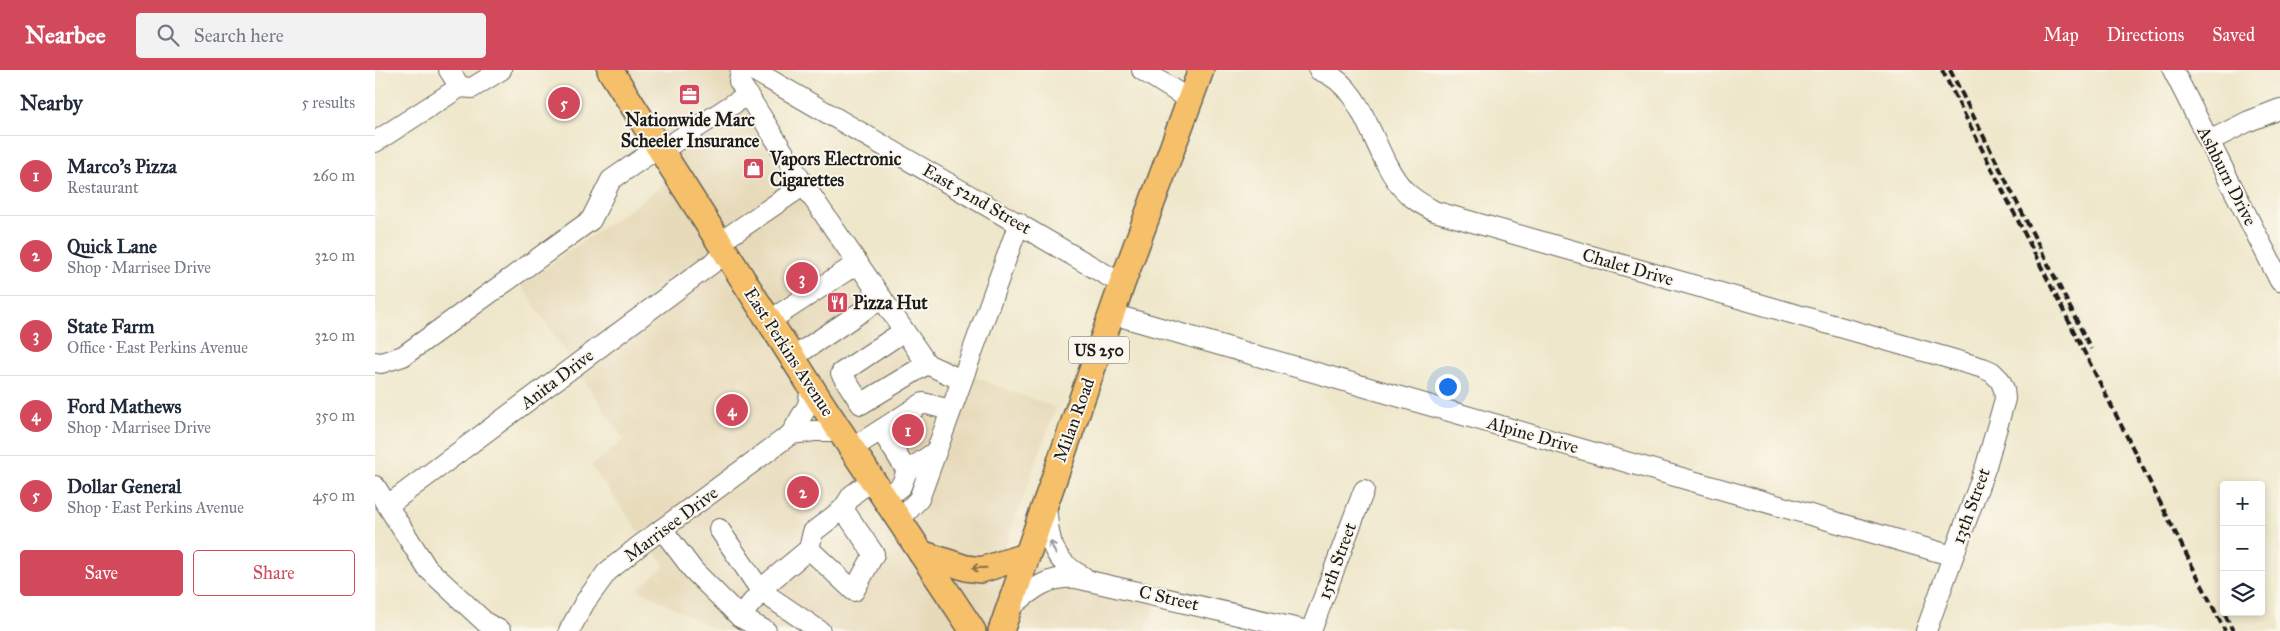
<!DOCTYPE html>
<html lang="en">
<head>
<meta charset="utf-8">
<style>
	:root { --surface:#fff; --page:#f2f2f3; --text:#1f2937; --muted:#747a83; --line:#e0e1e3; --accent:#d1495b }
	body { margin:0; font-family:"IM FELL Great Primer",serif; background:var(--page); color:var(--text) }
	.controls { position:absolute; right:15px; bottom:15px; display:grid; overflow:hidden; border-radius:5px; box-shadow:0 2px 8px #0003 }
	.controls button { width:45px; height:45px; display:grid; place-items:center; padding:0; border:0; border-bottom:1px solid var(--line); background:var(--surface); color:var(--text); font:25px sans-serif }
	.you { position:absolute; left:1072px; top:316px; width:18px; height:18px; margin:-12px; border:4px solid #fff; border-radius:50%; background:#1a73e8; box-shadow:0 0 0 8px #1a73e833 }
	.badge { display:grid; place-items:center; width:32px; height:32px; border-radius:50%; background:var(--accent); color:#fff; font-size:16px; font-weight:700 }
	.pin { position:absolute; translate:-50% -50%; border:2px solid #fff; box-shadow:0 1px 5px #0006 }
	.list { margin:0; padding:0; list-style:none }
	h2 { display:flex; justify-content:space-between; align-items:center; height:65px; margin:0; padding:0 20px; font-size:21px }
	h2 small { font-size:16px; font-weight:400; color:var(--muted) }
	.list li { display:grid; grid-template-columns:32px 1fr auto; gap:15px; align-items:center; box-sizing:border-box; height:80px; padding:0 20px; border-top:1px solid var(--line) }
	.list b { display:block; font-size:19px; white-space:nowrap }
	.list p { margin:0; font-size:16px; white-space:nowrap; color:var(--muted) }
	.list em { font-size:16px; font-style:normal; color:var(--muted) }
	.actions { display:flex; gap:10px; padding:15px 20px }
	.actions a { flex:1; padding:11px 0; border:1px solid var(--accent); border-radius:5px; text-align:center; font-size:18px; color:var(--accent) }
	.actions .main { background:var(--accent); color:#fff }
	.icon { flex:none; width:28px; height:28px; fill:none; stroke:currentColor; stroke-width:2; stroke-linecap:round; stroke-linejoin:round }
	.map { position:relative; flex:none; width:1905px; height:561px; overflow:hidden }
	header { display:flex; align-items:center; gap:30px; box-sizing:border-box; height:70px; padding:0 25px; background:var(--accent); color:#fff }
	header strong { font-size:24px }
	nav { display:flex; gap:28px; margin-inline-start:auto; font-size:18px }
	.search { width:350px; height:45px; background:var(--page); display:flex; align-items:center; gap:12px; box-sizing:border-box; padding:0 18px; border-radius:5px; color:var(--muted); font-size:19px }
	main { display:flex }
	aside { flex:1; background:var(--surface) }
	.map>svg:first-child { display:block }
</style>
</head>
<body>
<header>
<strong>Nearbee</strong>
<div class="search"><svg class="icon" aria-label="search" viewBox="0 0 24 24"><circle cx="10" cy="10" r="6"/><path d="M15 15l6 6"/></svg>Search here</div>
<nav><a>Map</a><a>Directions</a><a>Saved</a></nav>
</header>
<main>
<aside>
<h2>Nearby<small>5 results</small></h2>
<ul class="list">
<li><span class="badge">1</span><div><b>Marco's Pizza</b><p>Restaurant</p></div><em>260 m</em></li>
<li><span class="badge">2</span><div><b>Quick Lane</b><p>Shop · Marrisee Drive</p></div><em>320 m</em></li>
<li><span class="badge">3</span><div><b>State Farm</b><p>Office · East Perkins Avenue</p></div><em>320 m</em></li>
<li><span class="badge">4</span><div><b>Ford Mathews</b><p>Shop · Marrisee Drive</p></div><em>350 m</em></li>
<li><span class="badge">5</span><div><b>Dollar General</b><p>Shop · East Perkins Avenue</p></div><em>450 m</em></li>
</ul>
<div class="actions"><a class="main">Save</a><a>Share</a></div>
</aside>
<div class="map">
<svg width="1905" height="561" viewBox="0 0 1905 561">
	<rect width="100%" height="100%" fill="#fbf7ec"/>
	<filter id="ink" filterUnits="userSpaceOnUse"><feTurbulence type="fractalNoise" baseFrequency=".02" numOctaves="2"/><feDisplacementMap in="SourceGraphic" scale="10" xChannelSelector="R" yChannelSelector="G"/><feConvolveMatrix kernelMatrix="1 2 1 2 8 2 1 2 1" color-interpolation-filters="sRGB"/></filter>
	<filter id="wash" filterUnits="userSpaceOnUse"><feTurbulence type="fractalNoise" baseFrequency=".0096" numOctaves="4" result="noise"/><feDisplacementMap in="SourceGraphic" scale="20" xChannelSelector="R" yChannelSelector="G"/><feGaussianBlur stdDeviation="1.12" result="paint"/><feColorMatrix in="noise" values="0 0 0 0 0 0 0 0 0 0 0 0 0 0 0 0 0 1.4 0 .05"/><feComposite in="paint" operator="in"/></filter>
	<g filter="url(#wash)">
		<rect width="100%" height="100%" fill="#efe7cb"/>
		<path fill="#e7daba" d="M222 0H365L444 126 561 291 597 293 594 305 681 338 627 486 780 534 771 561H343L263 519 290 496 216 396 249 370 146 215 293 112Z"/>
	</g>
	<g filter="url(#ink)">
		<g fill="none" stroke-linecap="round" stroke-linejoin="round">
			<defs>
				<g id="minor">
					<path d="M74 0 85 17"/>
					<path d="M378 0 747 214"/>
					<path d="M767 0 815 30"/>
					<path d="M944 0C991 16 997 84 1028 119 1037 129 1048 135 1059 141L1608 298 1617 302 1625 310 1629 319 1630 329 1611 396 1551 561"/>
					<path d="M1798 0 1905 211"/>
					<path d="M1834 71 1874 51 1905 39"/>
					<path d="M0 72 85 17 97 18 126 0"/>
					<path d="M286 81 372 25"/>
					<path d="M429 115 552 294 586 310"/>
					<path d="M344 173 429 115 364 11 366 0"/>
					<path d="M737 244 1578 486"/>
					<path d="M394 251 483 193"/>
					<path d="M529 261 466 303 486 334 552 294"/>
					<path d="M417 288 507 228"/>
					<path d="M0 292 6 293 28 286 216 150 236 110 284 77"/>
					<path d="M506 360 532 401"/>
					<path d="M416 364 439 361H465"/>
					<path d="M476 379 548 333 575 340"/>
					<path d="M0 416 52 498 111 553 126 561"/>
					<path d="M509 429 526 416 532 401 560 382"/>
					<path d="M671 434C674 469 675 490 709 507"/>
					<path d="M13 435 351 183"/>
					<path d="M524 450 544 429 644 153"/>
					<path d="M287 459 318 500 365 547 391 561"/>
					<path d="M344 459 386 521 445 561"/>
					<path d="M434 479 479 521 499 484 468 439"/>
					<path d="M633 539C656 521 670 506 701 508L933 561"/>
					<path d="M365 547 393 513 434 479 438 462 468 439 477 425 497 410"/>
					<path d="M194 561 210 532 232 502 264 476 416 364 433 335 436 318"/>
					<path d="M936 561 989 420"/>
				</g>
				<g id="major">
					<path d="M235 0 447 334 598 561"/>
					<path d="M546 483 591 498 606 500 650 486"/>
					<path d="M626 561 747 214 826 0"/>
				</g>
			</defs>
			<use href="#minor" stroke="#666359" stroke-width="22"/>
			<use href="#major" stroke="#666359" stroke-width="28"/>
			<use href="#minor" stroke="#fff" stroke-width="20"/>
			<use href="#major" stroke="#f6c06b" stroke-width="25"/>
			<g stroke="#1c1c1c" stroke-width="4" stroke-dasharray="8 4" stroke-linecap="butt">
				<path d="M1567 0 1850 561"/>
				<path d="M1575 0 1716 279"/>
				<path d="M1850 545 1858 561"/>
			</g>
		</g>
		<defs><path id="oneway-shaft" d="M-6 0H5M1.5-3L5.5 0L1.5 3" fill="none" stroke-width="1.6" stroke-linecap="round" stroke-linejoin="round" transform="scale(1.25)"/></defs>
		<use stroke="#999" href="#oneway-shaft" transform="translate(678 478) rotate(-113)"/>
		<use stroke="#896e44" href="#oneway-shaft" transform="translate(604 498) rotate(178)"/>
	</g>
	<defs>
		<symbol id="office-square" viewBox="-11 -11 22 22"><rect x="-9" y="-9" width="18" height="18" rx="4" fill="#d1495b" stroke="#fbf7ec"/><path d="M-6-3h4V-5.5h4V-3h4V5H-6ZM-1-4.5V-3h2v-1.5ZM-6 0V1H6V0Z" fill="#fff"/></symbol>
		<symbol id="shop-square" viewBox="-11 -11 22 22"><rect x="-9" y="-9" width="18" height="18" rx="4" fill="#d1495b" stroke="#fbf7ec"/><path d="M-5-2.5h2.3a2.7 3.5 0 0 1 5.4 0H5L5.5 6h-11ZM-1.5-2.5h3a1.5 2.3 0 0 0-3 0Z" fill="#fff"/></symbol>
		<symbol id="restaurant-square" viewBox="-11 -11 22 22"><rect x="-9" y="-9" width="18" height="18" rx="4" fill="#d1495b" stroke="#fbf7ec"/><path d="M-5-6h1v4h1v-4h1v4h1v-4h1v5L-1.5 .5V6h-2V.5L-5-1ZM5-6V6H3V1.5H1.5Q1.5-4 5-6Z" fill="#fff"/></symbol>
	</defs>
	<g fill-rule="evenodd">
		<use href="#office-square" x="302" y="12" width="25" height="25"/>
		<use href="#shop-square" x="366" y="86" width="25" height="25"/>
		<use href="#restaurant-square" x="450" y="220" width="25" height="25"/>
	</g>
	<g text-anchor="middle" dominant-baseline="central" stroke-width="4" stroke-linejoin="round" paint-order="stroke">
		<rect fill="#fbf7ec" stroke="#5f5e5a" stroke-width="1" x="694" y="266.5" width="60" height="27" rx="4"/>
		<g font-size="16" font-weight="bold" fill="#1c1c1c">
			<text x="724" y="280">US 250</text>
		</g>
		<g font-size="18" font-weight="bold" fill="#1c1c1c" stroke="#fbf7ec" text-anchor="start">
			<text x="315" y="50" text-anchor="middle">Nationwide Marc<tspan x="315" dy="21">Scheeler Insurance</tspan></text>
			<text x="395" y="89">Vapors Electronic<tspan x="395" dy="21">Cigarettes</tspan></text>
			<text x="478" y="233">Pizza Hut</text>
		</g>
		<g font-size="18" fill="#1c1c1c" stroke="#fbf7ec">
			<text transform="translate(1852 106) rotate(63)">Ashburn Drive</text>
			<text transform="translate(602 129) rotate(30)">East 52nd Street</text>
			<text transform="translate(1253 197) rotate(16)">Chalet Drive</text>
			<text transform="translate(414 282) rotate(57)">East Perkins Avenue</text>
			<text transform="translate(182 309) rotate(-37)">Anita Drive</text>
			<text transform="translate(699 350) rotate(-70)">Milan Road</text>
			<text transform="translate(1158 365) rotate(16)">Alpine Drive</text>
			<text transform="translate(1596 436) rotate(-70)">13th Street</text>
			<text transform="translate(296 454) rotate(-37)">Marrisee Drive</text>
			<text transform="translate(962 491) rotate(-70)">15th Street</text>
			<text transform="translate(794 528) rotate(13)">C Street</text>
		</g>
	</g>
</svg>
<div class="controls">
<button>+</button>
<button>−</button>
<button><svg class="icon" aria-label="layers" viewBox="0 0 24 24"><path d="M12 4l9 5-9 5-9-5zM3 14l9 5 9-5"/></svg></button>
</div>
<div class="you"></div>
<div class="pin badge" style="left:533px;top:360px">1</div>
<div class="pin badge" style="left:428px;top:422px">2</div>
<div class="pin badge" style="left:427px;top:208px">3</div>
<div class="pin badge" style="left:357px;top:340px">4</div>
<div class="pin badge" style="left:189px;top:33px">5</div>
</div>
</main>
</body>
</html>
